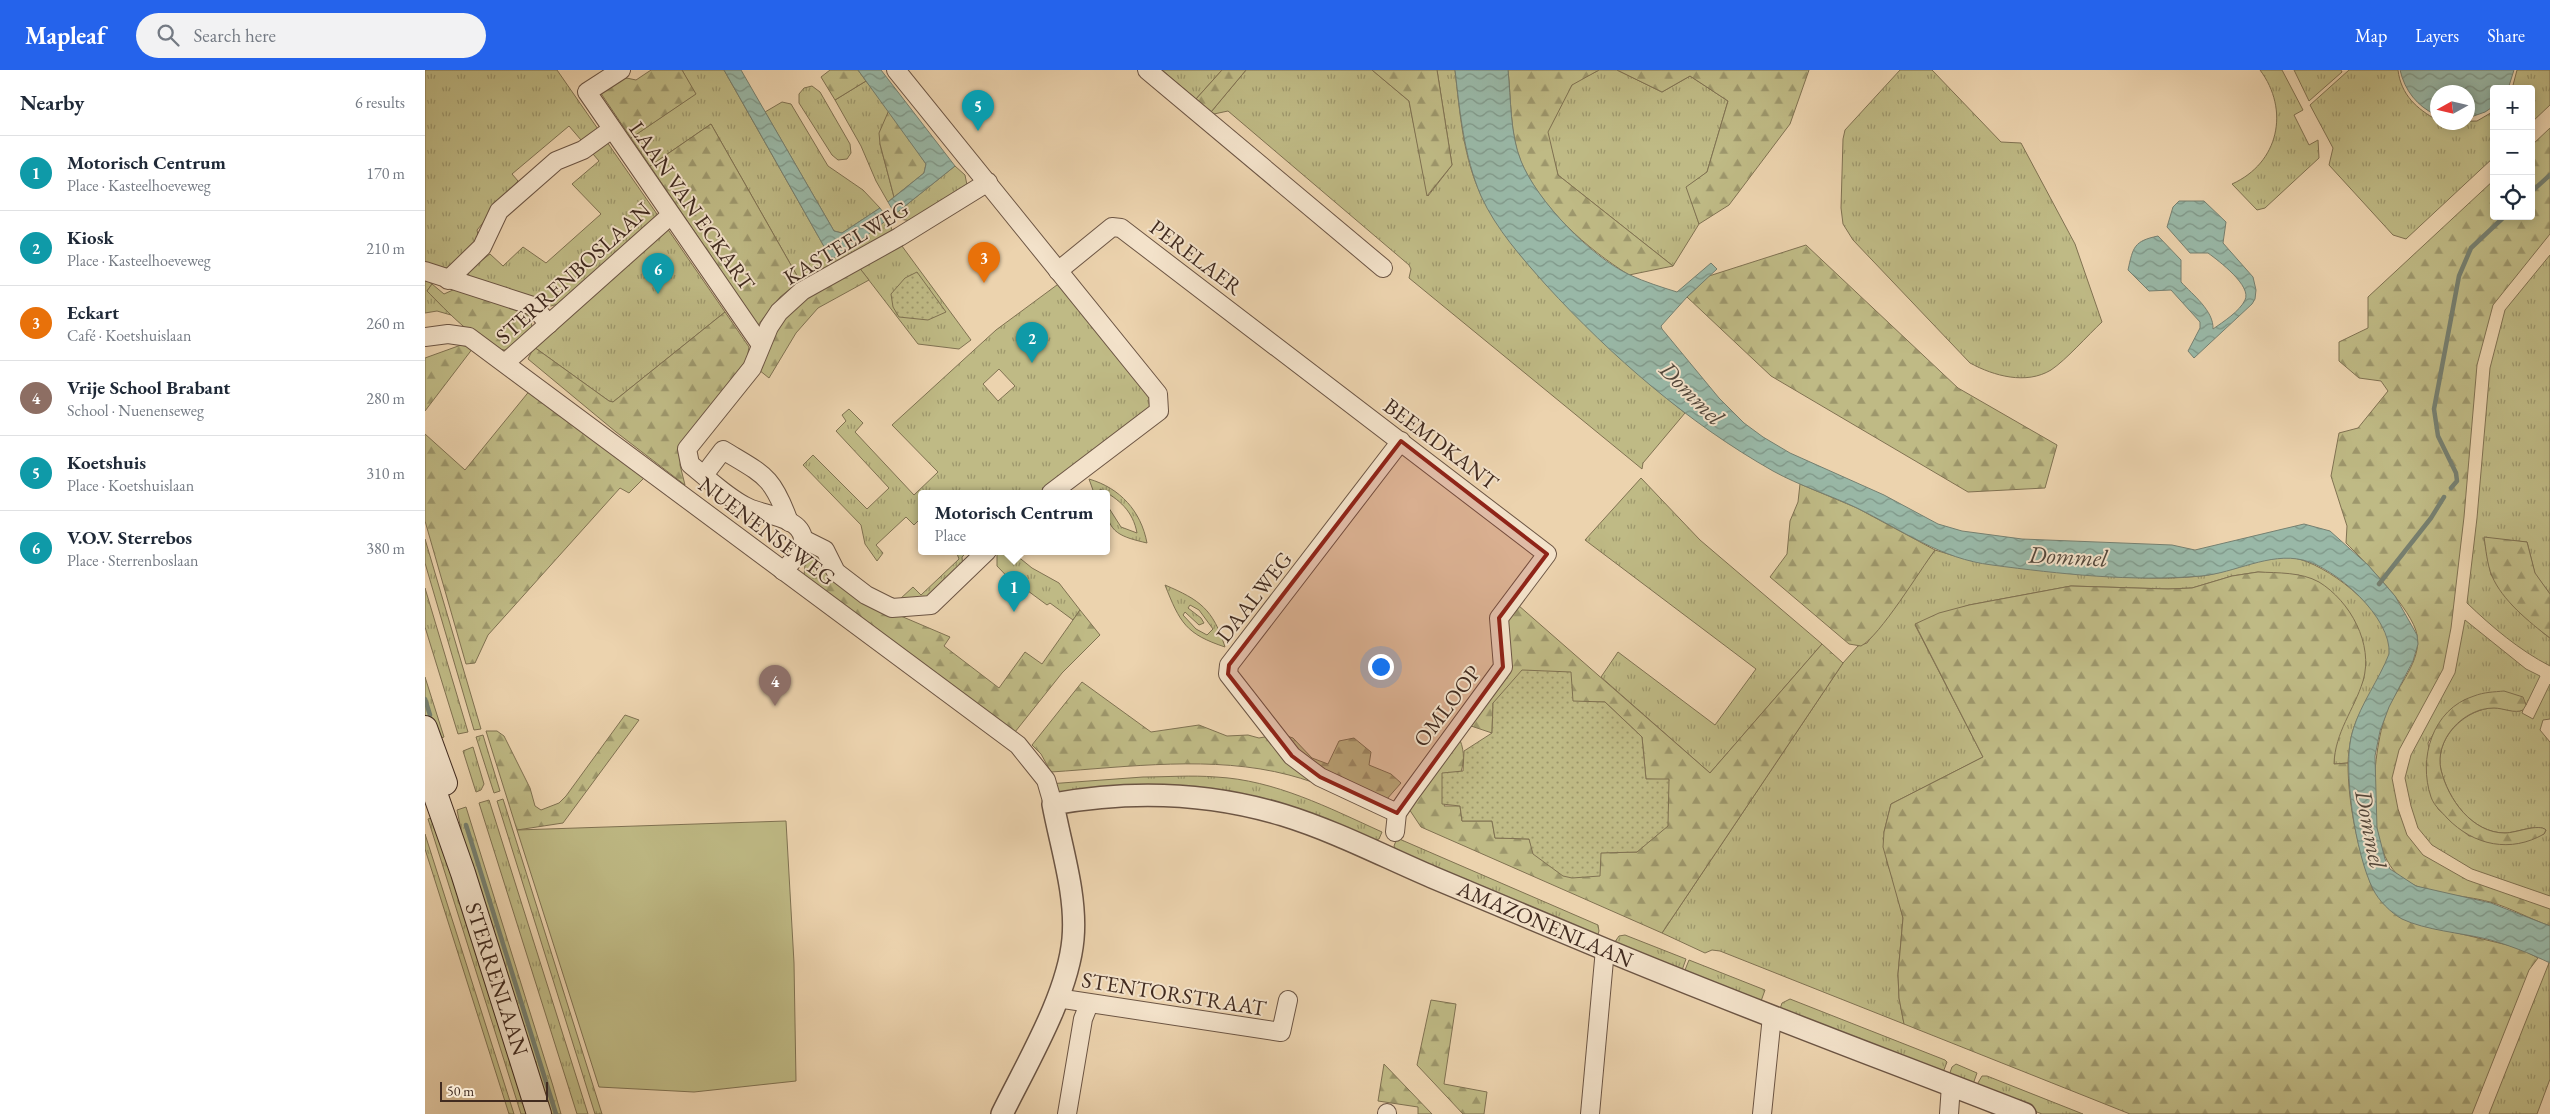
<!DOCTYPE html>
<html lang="en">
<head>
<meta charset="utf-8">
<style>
	:root { --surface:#fff; --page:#f2f2f3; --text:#1f2937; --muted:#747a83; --line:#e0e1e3; --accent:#2563eb }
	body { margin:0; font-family:"EB Garamond",serif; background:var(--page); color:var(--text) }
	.controls { position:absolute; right:15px; top:15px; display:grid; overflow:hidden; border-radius:5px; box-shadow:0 2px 12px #0003 }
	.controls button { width:45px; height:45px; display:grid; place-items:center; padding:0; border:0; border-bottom:1px solid var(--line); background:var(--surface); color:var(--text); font:25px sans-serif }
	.compass { position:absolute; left:2005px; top:15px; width:45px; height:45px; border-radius:50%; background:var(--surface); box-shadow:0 2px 12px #0003; rotate:262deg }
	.scale { position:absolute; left:15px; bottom:12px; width:108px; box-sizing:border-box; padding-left:5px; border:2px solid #412b20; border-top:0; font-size:14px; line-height:18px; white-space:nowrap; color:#412b20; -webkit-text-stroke:4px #f3e2ca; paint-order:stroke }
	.you { position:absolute; left:955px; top:596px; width:18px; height:18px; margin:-12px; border:4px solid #fff; border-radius:50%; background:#1a73e8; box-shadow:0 0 0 8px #1a73e833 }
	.badge { display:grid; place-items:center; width:32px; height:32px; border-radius:50%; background:var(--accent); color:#fff; font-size:16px; font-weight:700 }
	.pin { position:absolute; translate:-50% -41px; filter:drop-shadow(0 1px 2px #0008) }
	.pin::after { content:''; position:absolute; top:26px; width:18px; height:15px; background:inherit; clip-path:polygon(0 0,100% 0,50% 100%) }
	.popup { position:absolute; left:493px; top:420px; width:192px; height:65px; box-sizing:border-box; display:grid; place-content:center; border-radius:5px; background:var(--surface); filter:drop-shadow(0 1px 4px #0005); font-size:16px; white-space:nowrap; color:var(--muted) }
	.popup b { font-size:19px; color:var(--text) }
	.popup::after { content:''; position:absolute; left:50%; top:100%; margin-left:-10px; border:10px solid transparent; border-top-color:var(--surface) }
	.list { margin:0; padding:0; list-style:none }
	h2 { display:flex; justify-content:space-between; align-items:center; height:65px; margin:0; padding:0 20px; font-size:21px }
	h2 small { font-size:16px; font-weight:400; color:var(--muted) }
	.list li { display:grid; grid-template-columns:32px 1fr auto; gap:15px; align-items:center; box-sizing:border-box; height:75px; padding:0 20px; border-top:1px solid var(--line) }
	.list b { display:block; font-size:19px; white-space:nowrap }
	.list p { margin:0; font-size:16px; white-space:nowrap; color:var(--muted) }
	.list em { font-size:16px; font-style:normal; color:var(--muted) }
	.icon { flex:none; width:28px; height:28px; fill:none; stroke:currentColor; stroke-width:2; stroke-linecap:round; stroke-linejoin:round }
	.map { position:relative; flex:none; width:2125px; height:1044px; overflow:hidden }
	header { display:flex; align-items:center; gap:30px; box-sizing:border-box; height:70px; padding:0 25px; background:var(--accent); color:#fff }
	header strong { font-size:24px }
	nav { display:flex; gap:28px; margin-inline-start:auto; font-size:18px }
	.search { width:350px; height:45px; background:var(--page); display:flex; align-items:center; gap:12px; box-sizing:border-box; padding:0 18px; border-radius:28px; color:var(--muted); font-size:19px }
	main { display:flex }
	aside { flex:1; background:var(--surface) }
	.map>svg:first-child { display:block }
</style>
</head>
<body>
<header>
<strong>Mapleaf</strong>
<div class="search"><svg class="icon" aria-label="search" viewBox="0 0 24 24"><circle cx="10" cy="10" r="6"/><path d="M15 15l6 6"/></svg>Search here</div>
<nav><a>Map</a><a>Layers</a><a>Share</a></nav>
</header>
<main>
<aside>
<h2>Nearby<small>6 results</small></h2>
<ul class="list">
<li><span class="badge" style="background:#0f9aa8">1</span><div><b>Motorisch Centrum</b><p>Place · Kasteelhoeveweg</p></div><em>170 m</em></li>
<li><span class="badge" style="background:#0f9aa8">2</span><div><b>Kiosk</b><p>Place · Kasteelhoeveweg</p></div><em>210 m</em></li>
<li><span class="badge" style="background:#e8710a">3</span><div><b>Eckart</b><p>Café · Koetshuislaan</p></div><em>260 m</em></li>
<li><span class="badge" style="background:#8d6e63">4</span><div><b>Vrije School Brabant</b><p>School · Nuenenseweg</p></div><em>280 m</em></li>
<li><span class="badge" style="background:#0f9aa8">5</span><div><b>Koetshuis</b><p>Place · Koetshuislaan</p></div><em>310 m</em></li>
<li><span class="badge" style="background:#0f9aa8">6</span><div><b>V.O.V. Sterrebos</b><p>Place · Sterrenboslaan</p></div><em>380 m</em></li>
</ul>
</aside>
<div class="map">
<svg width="2125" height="1044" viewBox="0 0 2125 1044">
	<defs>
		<pattern id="grass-tufts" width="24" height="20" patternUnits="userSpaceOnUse" patternTransform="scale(1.25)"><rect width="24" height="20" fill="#bfba85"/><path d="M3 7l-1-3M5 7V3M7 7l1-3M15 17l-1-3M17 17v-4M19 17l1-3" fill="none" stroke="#9d976c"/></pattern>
		<pattern id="forest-firs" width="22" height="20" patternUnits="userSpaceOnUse" patternTransform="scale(1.25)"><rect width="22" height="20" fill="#bfba85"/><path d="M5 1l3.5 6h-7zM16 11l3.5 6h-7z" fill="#9d976c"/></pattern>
		<pattern id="garden-dots" width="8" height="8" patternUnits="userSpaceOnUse" patternTransform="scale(1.25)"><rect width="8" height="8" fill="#bfba85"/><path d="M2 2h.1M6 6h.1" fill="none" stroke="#9d976c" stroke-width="1.8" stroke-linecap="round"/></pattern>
		<pattern id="water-waves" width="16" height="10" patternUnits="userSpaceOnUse" patternTransform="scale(1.25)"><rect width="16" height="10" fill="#99b8a7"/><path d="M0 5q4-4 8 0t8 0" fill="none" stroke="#7e9688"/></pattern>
	</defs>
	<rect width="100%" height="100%" fill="#ecd3ae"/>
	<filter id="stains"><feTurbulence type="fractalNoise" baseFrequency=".004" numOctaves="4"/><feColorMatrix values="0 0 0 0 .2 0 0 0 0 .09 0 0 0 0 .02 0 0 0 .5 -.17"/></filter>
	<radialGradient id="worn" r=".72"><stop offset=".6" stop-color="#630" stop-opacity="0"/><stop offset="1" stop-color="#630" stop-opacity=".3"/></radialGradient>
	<g fill="url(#grass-tufts)" stroke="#807252" fill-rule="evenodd">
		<path d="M0 0H132L234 147 133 234 126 236 45 207 42 201 65 184 78 196 98 177 121 193 176 144 147 114 174 91 144 56 87 104 93 111 52 160 54 170 19 204 0 195Z"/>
		<path d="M257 0H299L405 187 413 188 463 149 467 160 464 166 375 211 286 54 225 96 206 68 270 24Z"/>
		<path d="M737 0H797L771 29Z"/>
		<path d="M821 0H947L984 31 1003 126 1027 95 1012 0H1030C1035 43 1038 90 1058 129 1074 161 1097 188 1121 214 1164 261 1210 303 1260 343L1218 393 1217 399 984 208 986 199 984 195 803 41 789 44 786 42Z"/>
		<path d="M1174 0H1192L1237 22 1265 6 1303 31 1282 102 1262 117 1274 154 1248 196 1133 105 1122 62 1147 14Z"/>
		<path d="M1475 0H1507L1576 72 1596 73 1650 174 1677 252C1663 265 1641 290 1626 300 1601 315 1569 306 1545 293L1428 170 1418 154 1416 138 1418 69 1420 60Z"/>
		<path d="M1835 0H1857L1878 40 1869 45 1884 75 1893 70 1894 88 1840 138 1832 140 1807 114C1854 93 1865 40 1835 0Z"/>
		<path d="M1869 0H1916L1917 2 1884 31Z"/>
		<path d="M1924 0H1973C1976 25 1992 39 2012 50V52L2052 51 2069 41V87L1981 169 1968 165 1904 95 1908 78 1885 35Z"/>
		<path d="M2092 0H2125V35L2106 53V19H2087Z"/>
		<path d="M441 11 464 40 455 74 469 127 463 132 451 111 436 76 410 30Z"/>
		<path d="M387 16 395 22 425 74 426 83 422 89 413 90 407 85 374 33V24L379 18Z"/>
		<path d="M357 32 366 34 403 96 438 120 455 138 417 163 409 161 340 42Z"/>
		<path d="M530 96 540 105 542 115 487 151 474 149 470 144Z"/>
		<path d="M242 158 300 242 188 332 184 331 109 277Z"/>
		<path d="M474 172 546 270 534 279 493 274 433 196Z"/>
		<path d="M2125 185V524L2110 504 2102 472 2059 468 2066 505 2117 562 2125 568V596C2094 580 2067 557 2042 533L2052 448 2065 298 2080 240Z"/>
		<path d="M0 209 7 214 2 221 26 245 12 241 0 243Z"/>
		<path d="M636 212 730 325V335L719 347 713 346 618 423H496V448L489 455 481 447 451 475 458 483 452 491 440 474 436 455 378 395 388 385 442 439 464 418 411 361 421 351 417 345 424 339 438 353 430 362 489 425 513 402 467 355 571 260ZM574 299 590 316 573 331 558 314Z"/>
		<path d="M1216 408 1275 470 1397 574 1285 703 1176 607 1193 582 1290 655 1331 599 1160 470Z"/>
		<path d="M664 409C695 418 716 441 722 473 697 467 681 463 682 435L696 457 712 463C708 441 694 429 675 419L676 423H669Z"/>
		<path d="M0 469 56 659 49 660 0 493Z"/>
		<path d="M1510 480C1555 495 1590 496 1636 502 1679 506 1734 511 1776 506 1805 503 1841 483 1869 488 1902 494 1958 538 1965 573 1968 593 1942 626 1934 645 1926 661 1924 676 1923 693L1909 694 1910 676 1915 661 1939 608 1937 570 1912 528 1893 512 1873 505 1833 502 1807 506 1767 518 1743 519 1646 516 1544 535 1490 555 1558 687 1466 734 1459 762 1462 793 1468 808 1478 848 1473 904 1474 928 1479 954 1295 881 1287 880 1280 883 1237 863 1418 593 1433 576 1442 573Z"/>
		<path d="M531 481H543L537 487 538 500 503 529H475L488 517 496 525 534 489Z"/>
		<path d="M572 481H586L607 498 634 513 655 540 648 550 625 533 622 535 599 518 596 521 572 496Z"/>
		<path d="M740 515C775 530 788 539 800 577 761 564 755 553 740 515ZM765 535 774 540 788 559 782 565 771 559 758 545 760 542 774 555 779 553 776 548 763 538Z"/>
		<path d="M0 518 43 662 33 664 0 557Z"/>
		<path d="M2040 550 2101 599 2115 606 2101 635 2100 632 2039 630 2018 648 2003 673 2013 739 2044 766 2119 764 2121 760C2113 753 2091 763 2080 763 2047 763 2023 729 2016 700 2009 671 2036 642 2065 638 2076 636 2089 644 2098 640L2097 643 2108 649 2125 614V649L2118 650 2115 660 2125 672V826L2047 799 2007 775 1993 758 1986 736 1980 708 1986 685 2030 603Z"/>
		<path d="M0 607 19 667 9 670 0 646Z"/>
		<path d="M58 665 75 721 69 723 51 667Z"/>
		<path d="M48 677 59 714 56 720 51 722 38 681Z"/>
		<path d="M718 707C742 707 766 705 791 707 850 710 904 738 957 762L954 769 946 771 802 721 761 716H724L633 725 623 714Z"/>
		<path d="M78 729 177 1044H170L72 731Z"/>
		<path d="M64 730 163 1044H152L54 733Z"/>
		<path d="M41 737 128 1016 136 1044H122L40 779 32 740Z"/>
		<path d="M13 746 107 1044H96L3 749Z"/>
		<path d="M0 764 89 1044H84L0 779Z"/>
		<path d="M972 768 1173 855 1174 861 1172 868 972 783 969 776Z"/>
		<path d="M1200 865 1261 889 1256 903 1187 876 1194 866Z"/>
		<path d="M1264 890 1340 920 1335 934 1258 905Z"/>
		<path d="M2124 893 2125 1009 2112 1044H2064Z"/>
		<path d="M1365 929 1520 990 1522 992 1517 1005 1354 942 1357 933Z"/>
		<path d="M1531 994 1552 1003 1547 1017 1523 1008 1527 997Z"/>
		<path d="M1557 1006H1562L1658 1044H1617L1550 1018Z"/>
	</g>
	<g fill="url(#forest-firs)" stroke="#807252">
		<path d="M226 0H257L271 24 206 68 175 22 197 7 211 10Z"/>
		<path d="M405 0H433L441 11 410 30 396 7Z"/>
		<path d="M797 0H821L786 42 771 29Z"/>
		<path d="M947 0H1012L1027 95 1002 126 984 31Z"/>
		<path d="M1083 0H1174L1147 15 1123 62 1133 105 1248 196 1204 205C1161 178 1117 139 1096 92 1085 67 1086 27 1083 0Z"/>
		<path d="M1192 0H1384L1365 54 1304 135 1274 154 1261 117 1282 102 1303 31 1265 6 1237 22Z"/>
		<path d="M464 40 501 94 499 103 469 127 455 74 454 63Z"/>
		<path d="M286 54 375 211 355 227 333 255 225 96Z"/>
		<path d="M2125 58V164L2068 235 2052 295 2039 447 2026 558 2018 599 1974 680 1967 708 1973 739 1982 765 1998 785 2042 810 2125 839V856C2105 849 2086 838 2065 832 2036 824 2004 826 1978 809 1937 781 1947 678 1963 638 1973 616 1997 590 1992 565 1988 540 1939 491 1921 473L1922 456 1906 406 1914 363 1933 358 1963 321 1956 311 1934 308 1914 291V272L1943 258V227L2069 110V146H2106V76Z"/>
		<path d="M1381 175 1533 318 1632 375 1620 418 1543 422 1346 306 1262 227 1284 206Z"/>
		<path d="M433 196 444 210 393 238 371 263 344 308 334 300 349 259 379 225Z"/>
		<path d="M7 214 19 224 37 216 106 244 107 261 84 280C60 283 19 238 2 221Z"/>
		<path d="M300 242 324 277 322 289 258 372 255 395 260 415 191 362 103 289 109 277 184 331 188 332Z"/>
		<path d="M36 275 48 278 0 341V288Z"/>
		<path d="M106 319 219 408 204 423 195 418 63 565 50 593 41 594 0 451V364L40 400Z"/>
		<path d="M1375 414 1432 438 1510 480C1495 500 1455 566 1436 576L1424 574 1345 507 1362 484 1365 451 1373 432Z"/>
		<path d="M2059 467 2102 472 2110 503 2125 524V568C2104 552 2077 530 2067 506 2062 494 2061 480 2059 467Z"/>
		<path d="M389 486 397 487 443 532 525 567 519 576 574 618 600 582 617 594 655 540 675 565 637 603 590 662 379 506 380 494Z"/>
		<path d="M1833 502C1853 503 1876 502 1894 512 1925 531 1949 574 1938 611 1929 640 1910 662 1909 694L1923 693C1923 735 1933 780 1948 820L2024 861 2095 878 2113 888 2104 900 2047 1044H1705L1479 954 1474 928 1473 904 1478 848 1458 777 1459 762 1466 734 1558 687 1490 554 1514 543 1544 535 1646 516 1743 519 1767 518 1807 506Z"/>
		<path d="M1093 535 1285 703 1397 574 1418 593 1237 863 996 757 984 739 1035 670C1045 695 1031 714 1019 736H1035L1037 751H1067L1070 768 1104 769 1109 784 1212 782 1244 710 1221 709 1217 667 1180 632 1068 633 1067 663 1046 656 1087 597 1080 550Z"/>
		<path d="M657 612 726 662 774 655 802 666 823 665 834 668 856 664 868 668 887 688 903 694 914 671 929 668 946 682 944 695 966 704 976 713 954 738C924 727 895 713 864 705 788 685 703 697 626 702L616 684 607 675Z"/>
		<path d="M2079 621 2098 627 2101 635 2098 640C2090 644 2078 638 2069 638 2038 638 2009 670 2016 700 2023 729 2047 763 2080 763 2091 763 2114 753 2121 760L2119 764C2086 783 2049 776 2022 748 2017 742 2009 736 2006 727 1993 689 2007 639 2049 626 2059 622 2069 622 2079 621Z"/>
		<path d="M200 645 214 650 138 753 92 760 61 661H72L79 666 105 718 110 736 116 740 134 733 141 726Z"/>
		<path d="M1006 930 1031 934 1019 1014 1062 1022 1059 1044H1038L992 995Z"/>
		<path d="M959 994 1007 1044H993V1037L953 1031Z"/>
	</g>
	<g fill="url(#garden-dots)" stroke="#807252">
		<path d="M492 202 521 242 503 250 474 247 468 237 466 224 480 208Z"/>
		<path d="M1097 600 1146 602 1148 631 1180 632 1217 667 1221 709H1244L1243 756 1212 782 1176 783 1175 806 1147 808 1138 806 1108 784 1104 769 1070 768 1067 751H1037L1035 736 1017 734V703L1038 701 1039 681 1067 663 1068 633Z"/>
	</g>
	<path fill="#bfba85" stroke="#807252" d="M361 751 369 893 371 1011 269 1022 174 1017 92 760Z"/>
	<g fill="url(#water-waves)" stroke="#768071">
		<path d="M299 0H316L409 161 417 163 455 138 463 149 413 188 405 187Z"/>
		<path d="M433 0H456L530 96 470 144 463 132 499 103 501 94Z"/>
		<path d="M1030 0H1083C1086 29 1085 64 1096 91 1112 131 1166 187 1205 205 1220 212 1236 217 1252 222L1286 193 1292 199 1262 227 1236 256 1237 259 1294 328 1319 353 1338 367 1365 383 1459 425 1513 454 1537 461 1597 469 1747 475 1770 480 1879 454 1905 461 1943 495 1970 526 1992 565 1993 574 1988 591 1964 637 1955 661 1950 686 1952 758 1960 789 1965 799 1991 816 2066 833 2125 856V893C2104 883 2084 875 2062 869 2036 863 2000 860 1977 849 1966 843 1953 830 1948 819 1931 786 1916 695 1928 660 1936 633 1954 610 1964 584 1967 548 1911 498 1878 490 1844 482 1810 503 1776 506 1707 512 1635 504 1567 495 1516 489 1477 460 1432 438 1405 425 1375 416 1348 401 1263 353 1187 287 1121 215 1097 188 1071 159 1056 126 1039 86 1035 43 1030 0Z"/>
		<path d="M1975 0H2089L2083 19H2069V36L2060 42 2043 48 2042 22H2012L2011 45C1992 36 1980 21 1975 0Z"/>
		<path d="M1754 131H1779L1801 152 1798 173 1828 207 1831 220 1830 229 1827 234 1769 288 1763 281 1775 258V252L1746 220 1724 221 1703 200C1708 177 1709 171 1733 166L1756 190V212C1768 225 1789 241 1788 259 1798 252 1815 241 1820 230 1827 216 1794 191 1783 183H1765L1742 157 1748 137Z"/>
	</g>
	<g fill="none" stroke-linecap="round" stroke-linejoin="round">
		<g stroke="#768071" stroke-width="4.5">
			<path d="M2106 122 2125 105"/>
			<path d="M2026 418 2032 411 2031 403 2013 366 2009 339 2034 206 2046 178 2080 146"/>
			<path d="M1954 514 2006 448 2019 427"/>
			<path d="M0 629 5 645"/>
			<path d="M41 755 131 1044"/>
		</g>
		<defs>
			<g id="minor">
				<path d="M196 0 162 22 336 275"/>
				<path d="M471 0 733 324 734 341 626 423"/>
				<path d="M722 0 958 198"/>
				<path d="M0 201 108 236 124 254"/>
				<path d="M633 201 687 157 696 158 1122 484 1074 548 1078 597 985 724 972 743 970 762"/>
				<path d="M23 210 57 177 74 141 131 91 158 80 187 59"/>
				<path d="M0 267 23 264 44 267 593 675 621 710 628 734"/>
				<path d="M80 293 246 145"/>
				<path d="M279 405 298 380C339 405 347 405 364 452"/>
				<path d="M378 469 400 480 411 502 441 525 467 538 506 535 562 481"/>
				<path d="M358 501C365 493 380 480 378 469 376 447 339 445 324 438 304 429 282 408 265 394L262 379 327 298 344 257 354 242 377 221 474 167 563 112"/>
				<path d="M972 743 895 707 867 686 803 604 804 595 976 371"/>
				<path d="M632 928 856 962 863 930"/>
				<path d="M642 1044 658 949 664 934"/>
				<path d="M962 1044V1043"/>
				<path d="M1165 1044 1180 879"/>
				<path d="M1337 1044 1347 946"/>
				<path d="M1524 1044 1526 1015"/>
			</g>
			<path id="tertiary" d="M577 1044C602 993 643 925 648 869 652 825 636 777 628 734 705 720 782 722 858 745 910 761 958 786 1007 807 1064 831 1122 855 1179 879 1318 937 1459 989 1600 1044"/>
			<g id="secondary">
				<path d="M0 658 20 713"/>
				<path d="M0 695 38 803 114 1044"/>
			</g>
		</defs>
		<use href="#minor" stroke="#6c5544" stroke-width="20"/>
		<use href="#tertiary" stroke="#6c5544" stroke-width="24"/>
		<use href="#secondary" stroke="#412b20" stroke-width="26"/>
		<use href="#minor" stroke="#f3e2ca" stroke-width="18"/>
		<use href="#tertiary" stroke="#f3e2ca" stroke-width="21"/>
		<use href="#secondary" stroke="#f3e2ca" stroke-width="24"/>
	</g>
	<path fill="#8f2418" fill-opacity="0.2" stroke="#8f2418" stroke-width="4" stroke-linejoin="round" d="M976 371 1122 484 1074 548 1078 597 972 743 895 707 867 686 803 604 804 595Z"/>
	<g text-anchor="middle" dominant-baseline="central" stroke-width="4" stroke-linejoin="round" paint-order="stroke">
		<g font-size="22" fill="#412b20" stroke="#f3e2ca">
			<text transform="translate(267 136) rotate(55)">LAAN VAN ECKART</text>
			<text transform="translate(421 173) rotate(-31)">KASTEELWEG</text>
			<text transform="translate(771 187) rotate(37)">PERELAER</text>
			<text transform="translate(148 203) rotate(-42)">STERRENBOSLAAN</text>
			<text transform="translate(1016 374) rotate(37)">BEEMDKANT</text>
			<text transform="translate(342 461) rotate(37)">NUENENSEWEG</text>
			<text transform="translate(829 527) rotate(-52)">DAALWEG</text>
			<text transform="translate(1022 636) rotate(-53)">OMLOOP</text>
			<text transform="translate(1120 854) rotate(23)">AMAZONENLAAN</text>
			<text transform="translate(72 909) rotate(72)">STERRENLAAN</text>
			<text transform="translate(749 924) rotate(9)">STENTORSTRAAT</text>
		</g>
		<g font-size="24" font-style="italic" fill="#53473b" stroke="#f3e2ca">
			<text transform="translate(1267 323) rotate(45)">Dommel</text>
			<text transform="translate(1643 486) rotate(3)">Dommel</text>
			<text transform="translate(1946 759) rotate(79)">Dommel</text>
		</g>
	</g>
	<rect width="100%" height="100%" filter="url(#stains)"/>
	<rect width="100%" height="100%" fill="url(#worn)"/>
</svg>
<div class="controls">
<button>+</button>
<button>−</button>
<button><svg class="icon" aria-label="locate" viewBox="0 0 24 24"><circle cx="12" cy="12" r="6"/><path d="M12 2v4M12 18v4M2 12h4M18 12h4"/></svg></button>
</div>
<svg class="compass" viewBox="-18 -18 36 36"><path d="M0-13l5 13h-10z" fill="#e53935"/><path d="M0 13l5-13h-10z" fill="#747a83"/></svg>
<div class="scale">50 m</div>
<div class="you"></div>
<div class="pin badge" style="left:589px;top:542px;background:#0f9aa8">1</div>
<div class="popup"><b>Motorisch Centrum</b>Place</div>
<div class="pin badge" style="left:607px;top:293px;background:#0f9aa8">2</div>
<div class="pin badge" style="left:559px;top:213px;background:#e8710a">3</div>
<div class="pin badge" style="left:350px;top:636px;background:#8d6e63">4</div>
<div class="pin badge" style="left:553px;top:61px;background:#0f9aa8">5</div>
<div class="pin badge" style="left:233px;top:224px;background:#0f9aa8">6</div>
</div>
</main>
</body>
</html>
